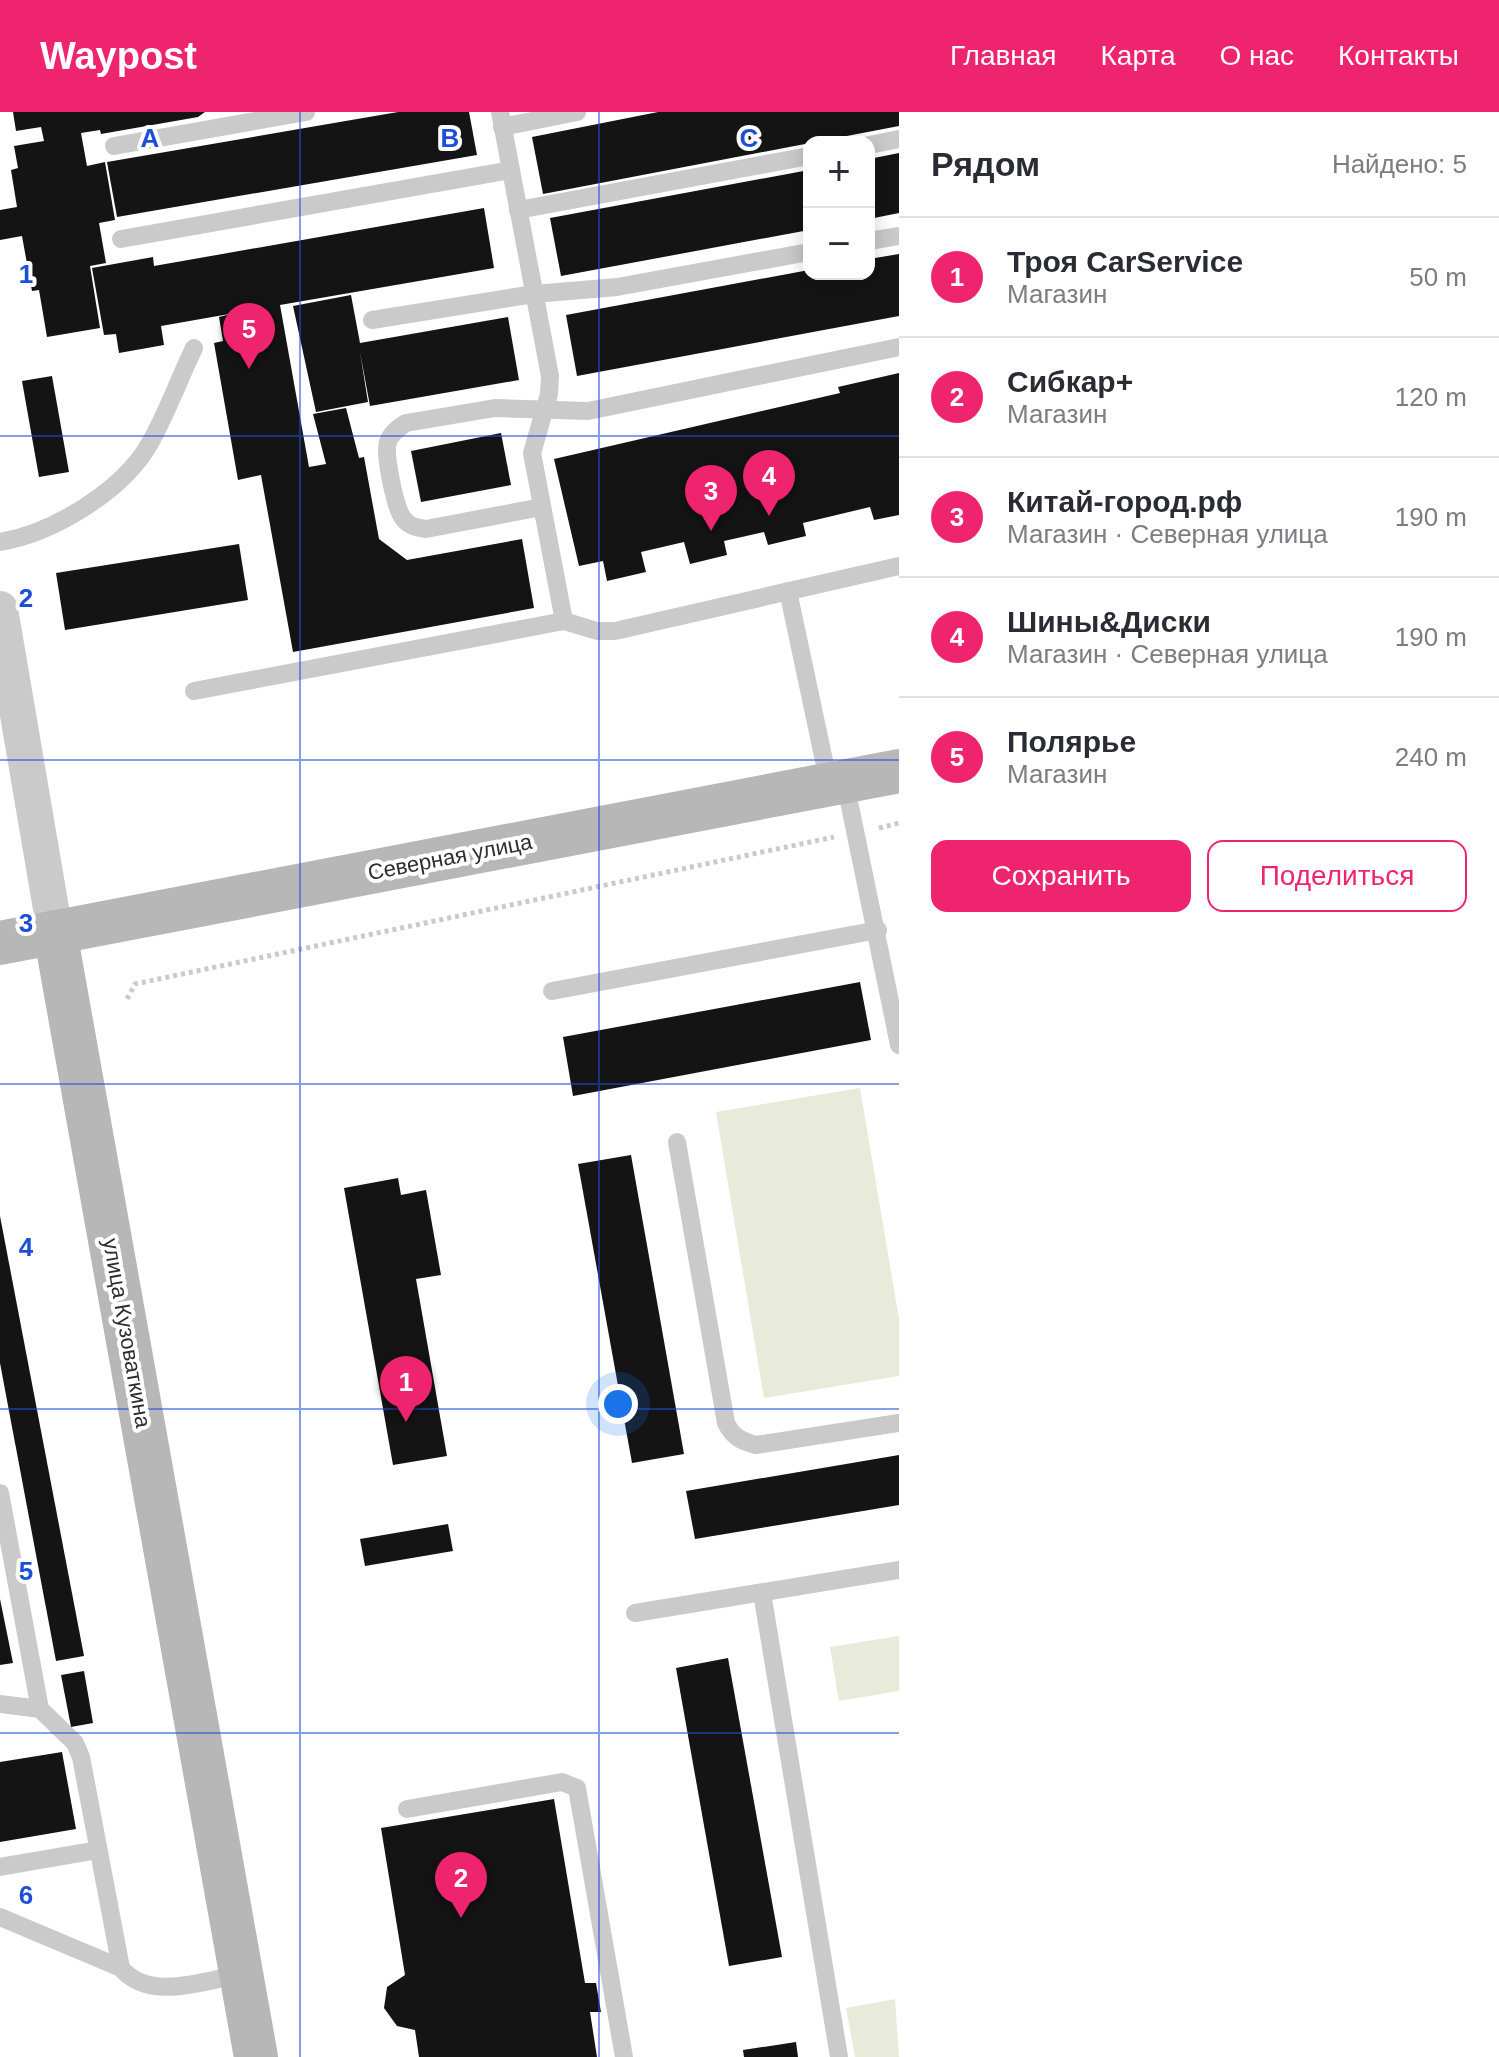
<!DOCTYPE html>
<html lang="ru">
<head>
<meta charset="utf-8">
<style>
	:root { --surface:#fff; --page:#f2f2f3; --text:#2b2b33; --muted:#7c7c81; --line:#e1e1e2; --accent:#ef246e }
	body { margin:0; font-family:Arial,sans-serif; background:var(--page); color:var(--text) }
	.controls { position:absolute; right:24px; top:24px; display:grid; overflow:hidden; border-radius:16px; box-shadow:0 4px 20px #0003 }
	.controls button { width:72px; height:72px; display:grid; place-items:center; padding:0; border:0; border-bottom:2px solid var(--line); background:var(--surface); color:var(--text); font:40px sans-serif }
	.you { position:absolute; left:618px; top:1292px; width:28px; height:28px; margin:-20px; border:6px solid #fff; border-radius:50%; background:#1a73e8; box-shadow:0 0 0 12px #1a73e833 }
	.badge { display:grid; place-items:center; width:52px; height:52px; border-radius:50%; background:var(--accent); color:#fff; font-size:26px; font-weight:700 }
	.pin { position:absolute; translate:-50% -66px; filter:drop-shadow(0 2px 4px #0008) }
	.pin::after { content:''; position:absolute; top:42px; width:28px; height:24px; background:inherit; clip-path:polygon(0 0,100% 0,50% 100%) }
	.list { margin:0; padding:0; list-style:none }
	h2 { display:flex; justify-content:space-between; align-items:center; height:104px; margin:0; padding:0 32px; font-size:34px }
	h2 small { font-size:26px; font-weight:400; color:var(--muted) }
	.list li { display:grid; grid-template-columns:52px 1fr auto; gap:24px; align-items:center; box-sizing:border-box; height:120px; padding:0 32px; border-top:2px solid var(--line) }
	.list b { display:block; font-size:30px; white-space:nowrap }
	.list p { margin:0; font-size:26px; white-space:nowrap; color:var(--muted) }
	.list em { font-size:26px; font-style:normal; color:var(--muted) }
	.actions { display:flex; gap:16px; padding:24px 32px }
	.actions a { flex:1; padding:18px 0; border:2px solid var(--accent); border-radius:16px; text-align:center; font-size:28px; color:var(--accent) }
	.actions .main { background:var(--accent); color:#fff }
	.map { position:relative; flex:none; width:899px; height:1945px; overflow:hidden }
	header { display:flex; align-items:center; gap:48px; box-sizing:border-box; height:112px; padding:0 40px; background:var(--accent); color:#fff }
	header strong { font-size:38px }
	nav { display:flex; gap:44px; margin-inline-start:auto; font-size:28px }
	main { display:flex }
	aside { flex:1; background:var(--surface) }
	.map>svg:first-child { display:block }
</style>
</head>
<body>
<header>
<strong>Waypost</strong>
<nav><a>Главная</a><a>Карта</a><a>О нас</a><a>Контакты</a></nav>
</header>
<main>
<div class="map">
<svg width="899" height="1945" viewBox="0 0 899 1945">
	<rect width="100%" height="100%" fill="#fff"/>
	<g fill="#e8ebd9">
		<path d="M860 976 899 1207V1264L764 1286 716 1000Z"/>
		<path d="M899 1524V1579L839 1589 830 1535Z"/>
		<path d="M895 1887 899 1945H855L846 1896Z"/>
	</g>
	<g fill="#141414">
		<path d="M13 0H205L198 5 101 22 100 18 81 21 87 54 105 50 115 108 99 111 106 151 90 154 100 216 47 225 39 178 32 179 22 124 0 128V98L17 95 11 58 18 56 14 34 44 29 41 15 16 19Z"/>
		<path d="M398 0H469L477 43 117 105 107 50Z"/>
		<path d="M658 0H899V14L543 82 532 25Z"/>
		<path d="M899 41V101L869 107V47Z"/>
		<path d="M809 58V118L561 164 550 106Z"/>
		<path d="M484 96 494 156 280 193 309 355 326 352 313 302 346 296 359 346 364 345 379 427 407 448 522 427 534 496 293 540 261 363 238 368 214 231 223 229 219 205 235 201 161 214 164 233 119 241 116 222 104 223 92 156 153 145 154 154Z"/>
		<path d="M899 142V204L577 264 566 203 809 158V162H869V147Z"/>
		<path d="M351 183 360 231 508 205 519 268 370 294 360 240 368 290 316 300 293 194Z"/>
		<path d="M899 261V403L874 408 870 395 803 411 806 424 768 433 764 420 724 429 727 443 690 452 684 430 641 440 646 460 607 469 603 449 579 454 554 347 840 281 838 275Z"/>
		<path d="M52 264 69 360 39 365 22 269Z"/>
		<path d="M501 321 511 373 421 390 411 339Z"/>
		<path d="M239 432 248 488 65 518 56 461Z"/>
		<path d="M860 870 871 928 573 984 563 925Z"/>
		<path d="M631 1043 684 1342 632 1351 578 1052Z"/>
		<path d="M398 1066 401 1083 426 1078 441 1163 416 1167 447 1344 393 1353 344 1076Z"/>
		<path d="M0 1104 84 1544 56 1549 0 1251Z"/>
		<path d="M899 1343V1393L695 1427 686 1379Z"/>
		<path d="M448 1412 453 1439 365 1454 360 1427Z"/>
		<path d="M0 1487 13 1551 0 1553Z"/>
		<path d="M728 1546 782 1845 729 1854 676 1556Z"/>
		<path d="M84 1559 93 1611 71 1615 61 1563Z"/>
		<path d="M62 1640 76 1717 0 1730V1650Z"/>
		<path d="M554 1687 585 1871H596L601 1900H590L597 1945H419L415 1918 397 1914 384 1896 387 1875 405 1863 381 1716Z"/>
		<path d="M796 1930 798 1945H744L743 1938Z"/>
	</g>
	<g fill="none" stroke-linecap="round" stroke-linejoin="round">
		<g stroke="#cacaca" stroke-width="5" stroke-dasharray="4 4" stroke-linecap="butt">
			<path d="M879 716 899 711"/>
			<path d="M127 887 135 872 834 725"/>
		</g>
		<g stroke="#cacaca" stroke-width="18">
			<path d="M500 0 550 264 549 282 532 341 564 509 597 519H615L899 454"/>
			<path d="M502 15 577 0"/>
			<path d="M869 33 899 27"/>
			<path d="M114 34 306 0"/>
			<path d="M518 98 809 44"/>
			<path d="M121 127 511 58"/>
			<path d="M869 129 899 124"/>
			<path d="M372 208 534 182 617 175 809 140"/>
			<path d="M542 395 426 417C417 416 408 414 403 406 395 396 384 342 388 330 391 321 398 316 406 311L495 296 588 299 899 235"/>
			<path d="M0 430C53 421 123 379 150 331 167 301 179 267 194 236"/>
			<path d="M788 479 829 672"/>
			<path d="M194 579 564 509"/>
			<path d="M845 670 899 933"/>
			<path d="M552 879 878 818"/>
			<path d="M677 1030 726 1311C733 1325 741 1329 756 1333L899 1311"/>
			<path d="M0 1381 40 1597 75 1631 81 1645 121 1856C149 1890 204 1869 241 1862"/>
			<path d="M762 1481 839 1945"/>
			<path d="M635 1501 899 1458"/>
			<path d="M0 1592 40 1597"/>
			<path d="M407 1697 562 1670 577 1676 624 1945"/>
			<path d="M0 1755 98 1738"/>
			<path d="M0 1805 121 1856"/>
		</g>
		<path stroke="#cacaca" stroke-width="36" d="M0 497 55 820"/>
		<g stroke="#b7b7b7" stroke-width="44">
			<path d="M55 820 256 1945"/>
			<path d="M0 831 899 659"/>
		</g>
	</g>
	<path fill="none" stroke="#1d4ed8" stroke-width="2" stroke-opacity="0.55" d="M300 0V1945M599 0V1945M0 324H899M0 648H899M0 972H899M0 1297H899M0 1621H899"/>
	<g text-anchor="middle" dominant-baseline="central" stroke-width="8" stroke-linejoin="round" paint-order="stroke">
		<g font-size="22" fill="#2d2d2d" stroke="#fff">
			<text transform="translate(450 745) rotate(-11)">Северная улица</text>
			<text transform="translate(127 1221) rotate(80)">улица Кузоваткина</text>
		</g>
	</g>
	<g font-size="26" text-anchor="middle" font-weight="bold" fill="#1d4ed8" stroke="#fff" stroke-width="8" stroke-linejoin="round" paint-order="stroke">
		<text x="150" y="35">A</text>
		<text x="450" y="35">B</text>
		<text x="749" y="35">C</text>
		<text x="26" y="171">1</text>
		<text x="26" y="495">2</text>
		<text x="26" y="820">3</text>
		<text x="26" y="1144">4</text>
		<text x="26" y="1468">5</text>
		<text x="26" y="1792">6</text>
	</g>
</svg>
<div class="controls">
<button>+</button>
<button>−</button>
</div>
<div class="you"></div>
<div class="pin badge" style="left:406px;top:1310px">1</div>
<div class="pin badge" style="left:461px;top:1806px">2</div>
<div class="pin badge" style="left:711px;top:419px">3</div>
<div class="pin badge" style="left:769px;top:404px">4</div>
<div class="pin badge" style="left:249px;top:257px">5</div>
</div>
<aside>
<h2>Рядом<small>Найдено: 5</small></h2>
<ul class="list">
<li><span class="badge">1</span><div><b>Троя CarService</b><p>Магазин</p></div><em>50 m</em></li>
<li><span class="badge">2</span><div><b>Сибкар+</b><p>Магазин</p></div><em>120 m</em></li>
<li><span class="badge">3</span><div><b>Китай-город.рф</b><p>Магазин · Северная улица</p></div><em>190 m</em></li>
<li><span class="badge">4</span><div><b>Шины&amp;Диски</b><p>Магазин · Северная улица</p></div><em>190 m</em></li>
<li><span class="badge">5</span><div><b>Полярье</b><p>Магазин</p></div><em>240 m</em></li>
</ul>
<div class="actions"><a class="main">Сохранить</a><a>Поделиться</a></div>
</aside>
</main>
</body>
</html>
